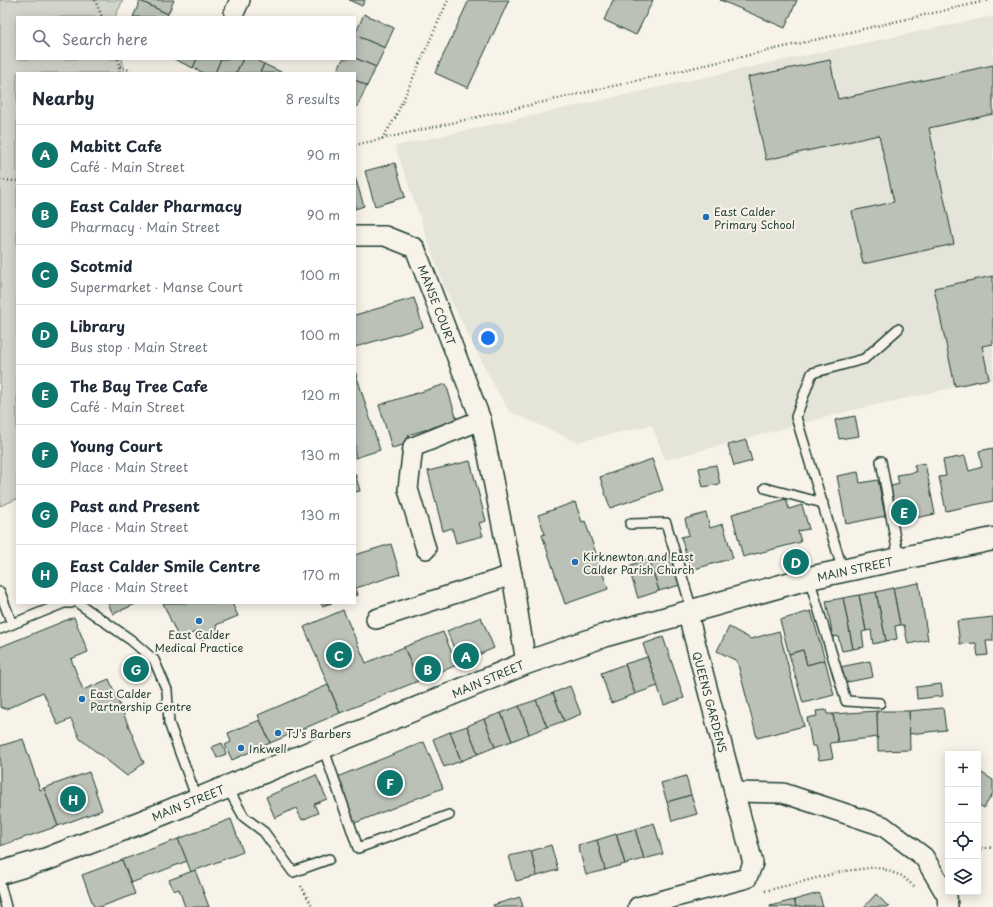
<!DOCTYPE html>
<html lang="en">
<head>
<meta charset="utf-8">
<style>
	:root { --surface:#fff; --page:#f6f6f7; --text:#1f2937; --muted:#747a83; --line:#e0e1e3; --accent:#0f766e }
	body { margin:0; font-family:"Playpen Sans",sans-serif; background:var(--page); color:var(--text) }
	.controls { position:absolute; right:12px; bottom:12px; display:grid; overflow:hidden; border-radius:0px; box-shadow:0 2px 10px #0003 }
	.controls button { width:36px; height:36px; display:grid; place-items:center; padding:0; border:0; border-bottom:1px solid var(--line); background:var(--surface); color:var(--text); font:20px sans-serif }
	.you { position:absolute; left:488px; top:338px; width:14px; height:14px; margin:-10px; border:3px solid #fff; border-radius:50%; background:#1a73e8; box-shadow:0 0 0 6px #1a73e833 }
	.badge { display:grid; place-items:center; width:26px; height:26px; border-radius:50%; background:var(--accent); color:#fff; font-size:13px; font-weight:700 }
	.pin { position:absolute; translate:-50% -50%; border:2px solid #fff; box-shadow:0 1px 4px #0006 }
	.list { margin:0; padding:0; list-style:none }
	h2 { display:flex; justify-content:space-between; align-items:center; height:52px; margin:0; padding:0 16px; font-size:17px }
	h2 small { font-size:13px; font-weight:400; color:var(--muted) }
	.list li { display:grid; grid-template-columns:26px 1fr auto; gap:12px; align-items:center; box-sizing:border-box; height:60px; padding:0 16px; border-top:1px solid var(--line) }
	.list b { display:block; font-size:15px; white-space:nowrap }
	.list p { margin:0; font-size:13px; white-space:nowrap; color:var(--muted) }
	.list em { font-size:13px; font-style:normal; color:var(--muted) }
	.icon { flex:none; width:22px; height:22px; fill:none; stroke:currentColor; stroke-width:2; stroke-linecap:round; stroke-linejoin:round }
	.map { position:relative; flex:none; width:993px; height:907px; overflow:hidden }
	.search { position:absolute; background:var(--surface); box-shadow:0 2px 10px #0003; left:16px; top:16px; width:340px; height:44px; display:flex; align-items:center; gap:10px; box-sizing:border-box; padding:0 14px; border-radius:0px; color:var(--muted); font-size:15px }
	.panel { position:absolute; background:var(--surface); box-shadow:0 2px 10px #0003; left:16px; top:72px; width:340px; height:532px; border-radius:0px }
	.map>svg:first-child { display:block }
</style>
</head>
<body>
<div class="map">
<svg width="993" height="907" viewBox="0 0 993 907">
	<rect width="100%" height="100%" fill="#f7f3e8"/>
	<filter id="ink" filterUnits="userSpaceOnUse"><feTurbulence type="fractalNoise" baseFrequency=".025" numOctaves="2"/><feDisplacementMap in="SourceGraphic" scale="8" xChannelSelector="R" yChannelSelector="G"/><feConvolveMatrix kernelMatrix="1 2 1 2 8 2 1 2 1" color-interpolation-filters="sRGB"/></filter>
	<g filter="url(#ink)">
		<path fill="#e5e4d9" d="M993 16V379L857 409 665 460 652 425 577 442 509 411 490 378 444 287 395 146 783 60Z"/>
		<path fill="#d3d5ca" stroke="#79897f" d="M0 0H123L115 17H17V59H122L125 73H17V499L0 506Z"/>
		<g fill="#bbc1b6" stroke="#1f3d34">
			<path d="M138 0H174L168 14Z"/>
			<path d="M349 0H365L362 6Z"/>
			<path d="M469 0H509L468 88 435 73Z"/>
			<path d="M613 0H653L636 35 604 20Z"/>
			<path d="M720 0H797L785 28Z"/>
			<path d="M140 1 168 14 166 17H133Z"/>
			<path d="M364 14 394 28 385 48 355 35Z"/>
			<path d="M355 35 385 48 376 67 355 58Z"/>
			<path d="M355 58 376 67 367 86 355 80V73L337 71 343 59Z"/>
			<path d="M174 59H197L193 68Z"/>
			<path d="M197 59H221L215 73H204L193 68Z"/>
			<path d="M221 59H243L236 73H215Z"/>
			<path d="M243 59H253L264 64 260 73H236Z"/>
			<path d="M830 60 838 99 993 65V114L929 128 954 244 863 264 852 211 894 202 879 135 766 160 748 77Z"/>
			<path d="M264 64 283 73H260Z"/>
			<path d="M355 80 367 86 357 107 355 106Z"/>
			<path d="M395 163 405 197 375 206 365 171Z"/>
			<path d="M355 177 364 206 355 209Z"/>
			<path d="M993 276V344L982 346 989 379 955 386 934 288Z"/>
			<path d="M414 298 423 327 355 347V315Z"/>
			<path d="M355 371 380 450 355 458Z"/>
			<path d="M446 384 457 420 408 435 410 443 392 448 379 405Z"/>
			<path d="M855 416 859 436 839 439 835 420Z"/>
			<path d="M746 440 752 461 734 466 728 445Z"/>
			<path d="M993 448V501L946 511 939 477 946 476 943 460 965 456 969 471 982 467 979 451Z"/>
			<path d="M652 459 663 490 610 508 600 477Z"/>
			<path d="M470 461 486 521 479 523 483 536 456 543 452 528 443 531 428 471Z"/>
			<path d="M925 463 935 514 896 522 888 487 899 484 897 475 916 472 914 465Z"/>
			<path d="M716 465 720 484 703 487 699 468Z"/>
			<path d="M858 472 860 483 878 480 885 516 846 524 837 476Z"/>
			<path d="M355 473 360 491 355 492Z"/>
			<path d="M786 499 789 509 802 505 809 529 798 531 801 542 743 557 732 514Z"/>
			<path d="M575 502 582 522 585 521 608 589 565 604 542 535 545 534 538 515Z"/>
			<path d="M706 513 710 528 723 524 733 558 691 570 681 537 689 535 685 519Z"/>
			<path d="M391 544 400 574 356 588 358 595 355 596V555Z"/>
			<path d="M670 553 680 585 659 591 649 559Z"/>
			<path d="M649 559 659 591 638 598 628 566Z"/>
			<path d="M919 583 928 640 908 644 904 625H900L893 588Z"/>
			<path d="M893 588 900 625 895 626 897 639 886 641 876 592Z"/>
			<path d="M876 592 886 641 873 644 871 630 866 631 859 595Z"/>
			<path d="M859 595 866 631 862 632 864 647 853 649 843 598Z"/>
			<path d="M843 598 853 649 842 651 838 636 833 637 826 601Z"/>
			<path d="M108 603H138L113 614Z"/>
			<path d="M163 603H232L238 616 216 625 219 632 201 640 198 631 179 639Z"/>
			<path d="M321 603H332L322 606Z"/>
			<path d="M343 610 366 663 404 647 418 681 340 713 304 627Z"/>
			<path d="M811 611 825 660 807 665 803 650 789 654 780 620Z"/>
			<path d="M74 617 88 652 71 659 83 690 109 679 144 763 127 776 80 739 71 719 58 725 43 692 6 709 0 707V647Z"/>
			<path d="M481 617 494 648 460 663 447 631Z"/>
			<path d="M993 617V641H986L988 655 978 656 976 643 960 644 957 621Z"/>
			<path d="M729 627 751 639 779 631 804 726 757 738 737 661 717 651Z"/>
			<path d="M443 632 457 665 418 681 404 647Z"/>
			<path d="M663 637 684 698 664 705 643 644Z"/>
			<path d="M803 650 807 665 825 660 834 695 803 703 789 654Z"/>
			<path d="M647 657 658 686 635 694 625 664Z"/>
			<path d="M870 661 873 677 843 683 840 667Z"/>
			<path d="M625 664 635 694 611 703 601 673Z"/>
			<path d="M941 684 943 696 917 699 916 687Z"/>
			<path d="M328 685 340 713 270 743 258 715Z"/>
			<path d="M570 686 581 714 564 721 553 693Z"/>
			<path d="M553 693 564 721 547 727 536 700Z"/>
			<path d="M536 700 547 727 529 734 519 706Z"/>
			<path d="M519 706 529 734 512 741 501 713Z"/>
			<path d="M943 708 946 730 909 734V711Z"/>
			<path d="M826 710 827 714H833L838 742 830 743 833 758 819 760 816 746H812L807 718 817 716 816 711Z"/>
			<path d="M877 711 878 737 838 742 833 714Z"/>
			<path d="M877 711H909L910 750 878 751Z"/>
			<path d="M501 713 512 741 495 747 484 719Z"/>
			<path d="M484 719 495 747 478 754 467 726Z"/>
			<path d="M260 720 270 743 232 760 225 745 231 742 228 733Z"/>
			<path d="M467 726 478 754 461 761 450 732Z"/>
			<path d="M450 732 461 761 444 767 433 739Z"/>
			<path d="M23 739 40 790 44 788 58 826 0 846V746Z"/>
			<path d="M424 742 443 788 355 823 337 777Z"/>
			<path d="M222 743 226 754 217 758 212 747Z"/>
			<path d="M89 772 102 810 58 826 44 788Z"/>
			<path d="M982 773 993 780V793L984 808 978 804V779Z"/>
			<path d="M316 775 327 799 314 804 318 813 302 820 296 808 275 818 266 797Z"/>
			<path d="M686 776 691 795 667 802 661 783Z"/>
			<path d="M691 795 697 814 672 821 667 802Z"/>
			<path d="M231 819 243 852 191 872 178 839Z"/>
			<path d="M654 823 663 854 644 859 635 829Z"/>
			<path d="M635 829 644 859 625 864 616 834Z"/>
			<path d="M616 834 625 864 605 870 597 840Z"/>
			<path d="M178 839 187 861 131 883 122 860Z"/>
			<path d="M597 840 605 870 586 875 578 845Z"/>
			<path d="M551 845 558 870 537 876 531 851Z"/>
			<path d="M531 851 537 876 516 881 509 856Z"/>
			<path d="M122 860 135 894 100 907H94L82 875Z"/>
			<path d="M195 870 209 907H185L179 889 174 891 169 880Z"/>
			<path d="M819 893 823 907H796L794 900Z"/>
			<path d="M876 894 889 907H864Z"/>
			<path d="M520 897 523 907H494L493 905Z"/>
			<path d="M794 900 796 907H770V906Z"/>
		</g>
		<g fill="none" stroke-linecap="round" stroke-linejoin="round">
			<defs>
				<g id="lane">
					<path d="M881 461 899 560"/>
					<path d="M765 488 823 503"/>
					<path d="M630 524 666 523 692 610"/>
					<path d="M843 571 796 417 812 373 864 359 898 329"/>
					<path d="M809 578 846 701 880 703"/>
					<path d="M0 592 12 624"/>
					<path d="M78 603 131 640 154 660 167 690 169 723 197 799"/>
					<path d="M0 629 64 603H71"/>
					<path d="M323 747 358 848 449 815"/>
					<path d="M227 787 244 817 264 832 293 872 329 859"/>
					<path d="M0 884 6 907"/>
				</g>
				<g id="street">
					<path d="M234 13 240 0"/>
					<path d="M355 236H385L415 248 481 420 512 575 526 663"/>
					<path d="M426 549 408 489 413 447 481 420"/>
					<path d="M376 619 512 575"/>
					<path d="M734 792 783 793 883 826 924 857 947 896 948 907"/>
					<path d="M638 907 747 878 753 863 687 611"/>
				</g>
				<path id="secondary" d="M0 873 47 859 167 812 526 663 603 636 809 578 993 539"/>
			</defs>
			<use href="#lane" stroke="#1f3d34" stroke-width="12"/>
			<use href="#street" stroke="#1f3d34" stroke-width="22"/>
			<use href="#secondary" stroke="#1f3d34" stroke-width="25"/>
			<g stroke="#1f3d34" stroke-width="2.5" stroke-dasharray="1 3" stroke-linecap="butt">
				<path d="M95 0 102 17"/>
				<path d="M118 59 120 73"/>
				<path d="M120 66 135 73"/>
				<path d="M382 139 395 118 448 0"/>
				<path d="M355 145 990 0"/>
				<path d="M0 180 17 181"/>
				<path d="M978 849 993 847"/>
				<path d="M301 886 313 907"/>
				<path d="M765 891 844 871 878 867 902 876 915 887"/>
			</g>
			<use href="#lane" stroke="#f7f3e8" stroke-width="9"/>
			<use href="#street" stroke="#f7f3e8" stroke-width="19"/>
			<use href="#secondary" stroke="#f7f3e8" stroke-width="22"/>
		</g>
	</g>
	<g fill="#1f6fb2" stroke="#f7f3e8" stroke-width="1.5">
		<circle cx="706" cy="217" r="4"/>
		<circle cx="575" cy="562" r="4"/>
		<circle cx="199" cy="621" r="4"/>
		<circle cx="82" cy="699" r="4"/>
		<circle cx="278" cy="733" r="4"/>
		<circle cx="241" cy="748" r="4"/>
	</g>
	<g text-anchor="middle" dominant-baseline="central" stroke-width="4" stroke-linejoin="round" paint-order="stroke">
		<g font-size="11" fill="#1f3d34" stroke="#f7f3e8" text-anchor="start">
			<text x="714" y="211">East Calder<tspan x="714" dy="13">Primary School</tspan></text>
			<text x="583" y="556">Kirknewton and East<tspan x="583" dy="13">Calder Parish Church</tspan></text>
			<text x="199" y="634" text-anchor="middle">East Calder<tspan x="199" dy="13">Medical Practice</tspan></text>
			<text x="90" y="693">East Calder<tspan x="90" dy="13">Partnership Centre</tspan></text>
			<text x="286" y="733">TJ's Barbers</text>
			<text x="249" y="748">Inkwell</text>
		</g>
		<g font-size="11" fill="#1f3d34" stroke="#f7f3e8">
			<text transform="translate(437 305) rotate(69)">MANSE COURT</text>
			<text transform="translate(855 569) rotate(-12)">MAIN STREET</text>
			<text transform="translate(488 679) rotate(-23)">MAIN STREET</text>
			<text transform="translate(710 702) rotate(75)">QUEENS GARDENS</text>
			<text transform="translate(188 803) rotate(-22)">MAIN STREET</text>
		</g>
	</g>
</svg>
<div class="controls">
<button>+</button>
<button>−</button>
<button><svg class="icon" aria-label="locate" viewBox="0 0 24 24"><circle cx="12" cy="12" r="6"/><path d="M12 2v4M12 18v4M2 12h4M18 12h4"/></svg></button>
<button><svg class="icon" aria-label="layers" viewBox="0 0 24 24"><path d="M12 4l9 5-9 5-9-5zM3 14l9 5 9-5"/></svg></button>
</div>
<div class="you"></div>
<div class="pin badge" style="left:466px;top:656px">A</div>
<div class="pin badge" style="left:428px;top:669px">B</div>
<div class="pin badge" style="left:339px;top:655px">C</div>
<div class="pin badge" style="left:796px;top:562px">D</div>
<div class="pin badge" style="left:904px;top:512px">E</div>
<div class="pin badge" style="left:390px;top:783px">F</div>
<div class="pin badge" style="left:136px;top:669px">G</div>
<div class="pin badge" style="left:73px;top:799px">H</div>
<div class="search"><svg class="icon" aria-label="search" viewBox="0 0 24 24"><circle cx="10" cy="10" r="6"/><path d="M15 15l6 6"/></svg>Search here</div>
<section class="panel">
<h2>Nearby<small>8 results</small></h2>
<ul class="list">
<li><span class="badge">A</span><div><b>Mabitt Cafe</b><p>Café · Main Street</p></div><em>90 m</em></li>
<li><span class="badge">B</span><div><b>East Calder Pharmacy</b><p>Pharmacy · Main Street</p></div><em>90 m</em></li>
<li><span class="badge">C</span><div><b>Scotmid</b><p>Supermarket · Manse Court</p></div><em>100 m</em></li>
<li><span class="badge">D</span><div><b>Library</b><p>Bus stop · Main Street</p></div><em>100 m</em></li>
<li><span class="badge">E</span><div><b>The Bay Tree Cafe</b><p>Café · Main Street</p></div><em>120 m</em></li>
<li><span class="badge">F</span><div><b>Young Court</b><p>Place · Main Street</p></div><em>130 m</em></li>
<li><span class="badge">G</span><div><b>Past and Present</b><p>Place · Main Street</p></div><em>130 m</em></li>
<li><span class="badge">H</span><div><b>East Calder Smile Centre</b><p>Place · Main Street</p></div><em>170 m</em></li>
</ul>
</section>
</div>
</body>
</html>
